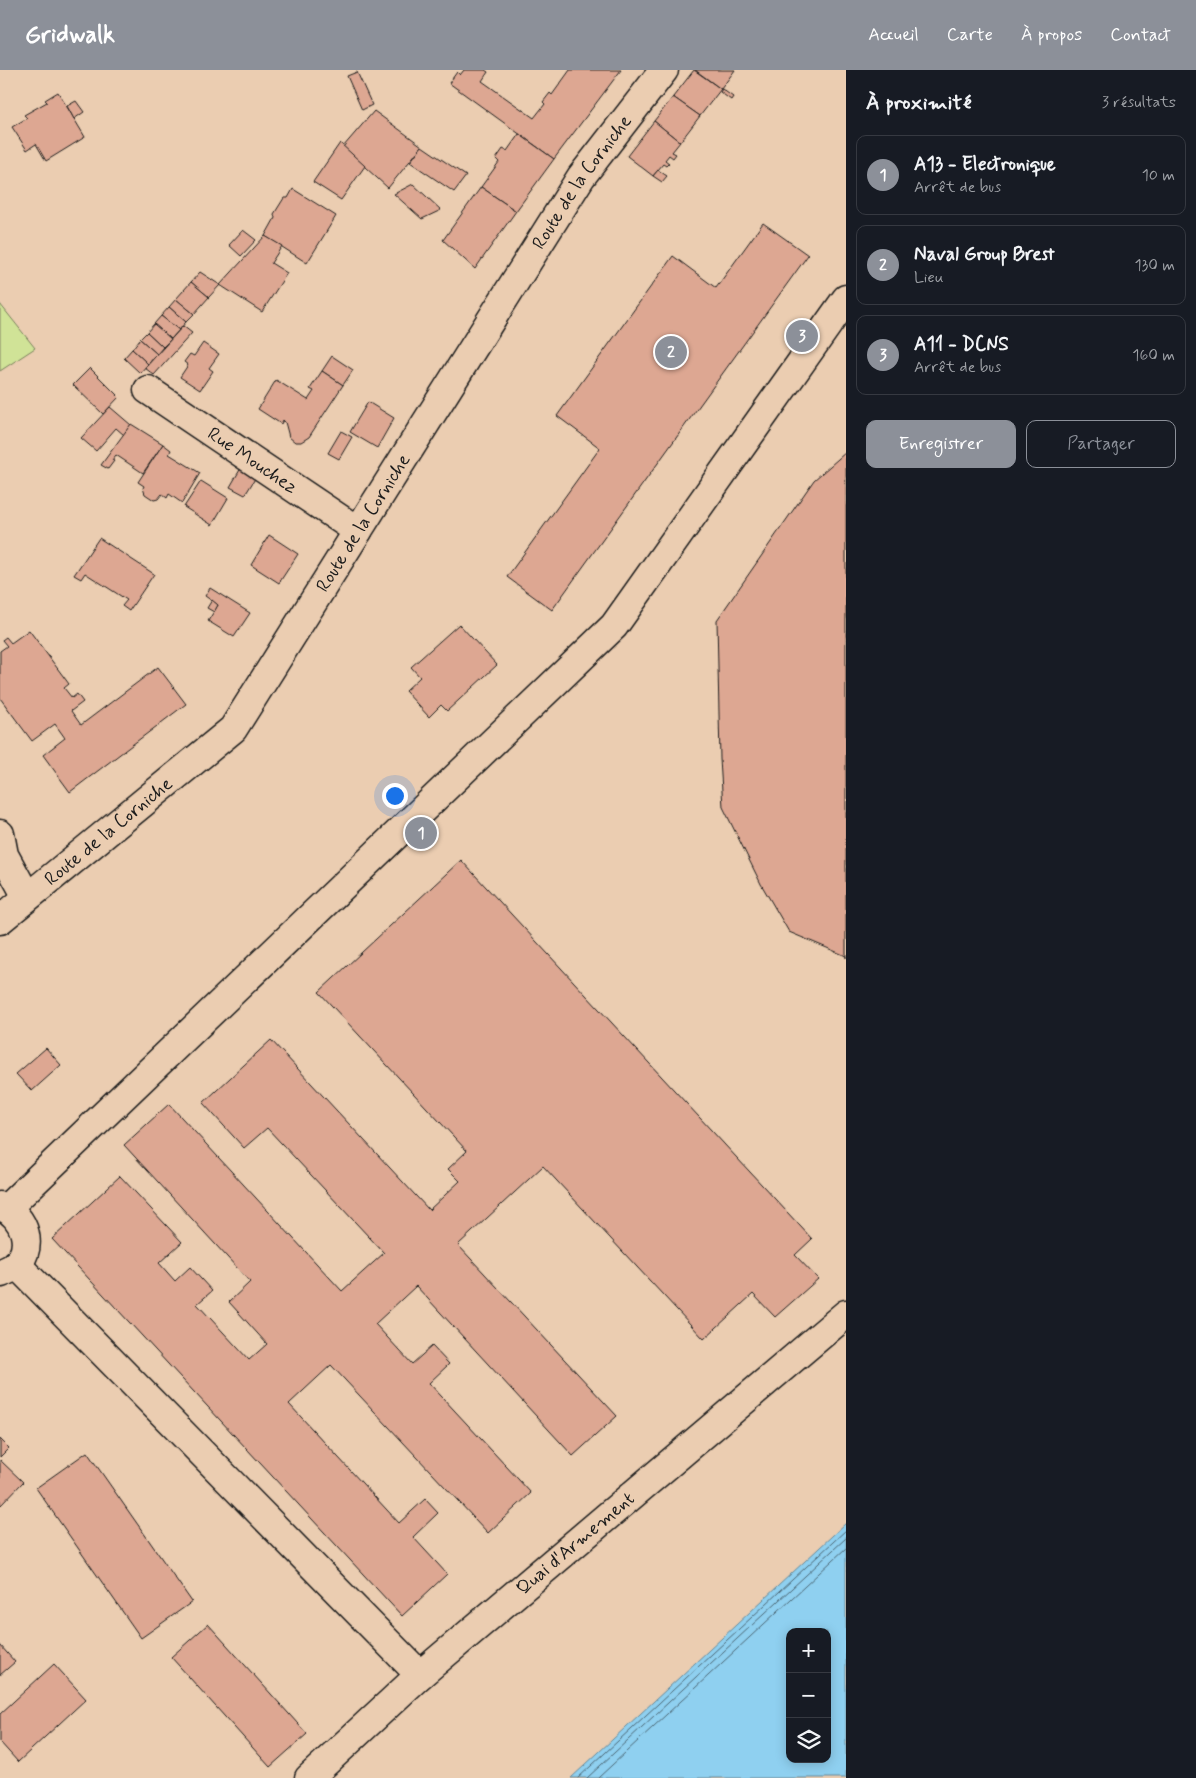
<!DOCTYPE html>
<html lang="fr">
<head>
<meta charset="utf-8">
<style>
	:root { --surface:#171b24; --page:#242831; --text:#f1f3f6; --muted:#9ea1a6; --line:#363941; --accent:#8c9099 }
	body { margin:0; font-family:Mynerve,sans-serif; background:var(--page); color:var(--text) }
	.controls { position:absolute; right:15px; bottom:15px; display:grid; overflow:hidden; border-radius:10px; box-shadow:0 2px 12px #0003 }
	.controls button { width:45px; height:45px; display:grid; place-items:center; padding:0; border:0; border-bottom:1px solid var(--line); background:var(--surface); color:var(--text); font:25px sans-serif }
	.you { position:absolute; left:394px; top:725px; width:18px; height:18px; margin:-12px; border:4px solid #fff; border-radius:50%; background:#1a73e8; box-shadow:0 0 0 8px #1a73e833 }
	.badge { display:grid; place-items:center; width:32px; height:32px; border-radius:50%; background:var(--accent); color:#fff; font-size:16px; font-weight:700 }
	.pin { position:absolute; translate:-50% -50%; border:2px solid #fff; box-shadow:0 1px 5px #0006 }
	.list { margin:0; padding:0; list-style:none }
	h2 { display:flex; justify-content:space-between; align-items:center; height:65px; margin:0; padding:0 20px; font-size:21px }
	h2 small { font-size:16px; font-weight:400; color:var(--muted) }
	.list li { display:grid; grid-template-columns:32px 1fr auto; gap:15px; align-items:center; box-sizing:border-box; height:80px; margin:0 10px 10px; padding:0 10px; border:1px solid var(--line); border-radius:10px }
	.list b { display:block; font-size:19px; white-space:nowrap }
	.list p { margin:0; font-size:16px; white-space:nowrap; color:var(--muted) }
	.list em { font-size:16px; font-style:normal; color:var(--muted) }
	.actions { display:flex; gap:10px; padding:15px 20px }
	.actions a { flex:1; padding:11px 0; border:1px solid var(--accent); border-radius:10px; text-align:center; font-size:18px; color:var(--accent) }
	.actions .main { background:var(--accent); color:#fff }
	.icon { flex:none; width:28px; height:28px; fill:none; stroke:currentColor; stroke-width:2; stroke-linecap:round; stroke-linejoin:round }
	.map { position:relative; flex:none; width:846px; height:1708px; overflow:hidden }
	header { display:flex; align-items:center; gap:30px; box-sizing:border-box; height:70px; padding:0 25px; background:var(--accent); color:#fff }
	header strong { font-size:24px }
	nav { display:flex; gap:28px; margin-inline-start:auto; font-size:18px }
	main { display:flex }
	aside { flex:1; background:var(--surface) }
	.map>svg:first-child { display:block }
</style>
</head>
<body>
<header>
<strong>Gridwalk</strong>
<nav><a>Accueil</a><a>Carte</a><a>À propos</a><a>Contact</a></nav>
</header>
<main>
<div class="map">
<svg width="846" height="1708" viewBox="0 0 846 1708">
	<rect width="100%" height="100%" fill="#ebcdb1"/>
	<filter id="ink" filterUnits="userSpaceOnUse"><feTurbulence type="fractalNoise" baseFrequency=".02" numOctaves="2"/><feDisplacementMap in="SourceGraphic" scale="10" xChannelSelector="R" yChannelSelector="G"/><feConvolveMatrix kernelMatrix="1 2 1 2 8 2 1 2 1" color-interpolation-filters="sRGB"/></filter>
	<g filter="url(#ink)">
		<path fill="#d0e397" stroke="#76805a" d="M0 234 35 278 0 301Z"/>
		<path fill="#8fd0f0" stroke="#61889b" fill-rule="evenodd" d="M846 1453V1708H571ZM790 1562H827V1689H790Z"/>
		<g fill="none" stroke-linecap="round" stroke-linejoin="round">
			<g stroke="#4a6471" stroke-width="1">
				<path d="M578 1708 846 1460"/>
				<path d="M587 1708 846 1468"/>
				<path d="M598 1708 846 1478"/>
			</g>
		</g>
		<g fill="#dda792" stroke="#1c1c1c">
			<path d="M464 0H485L488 2 482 11 534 48 545 34 543 32 550 23 552 25 570 0H621L554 89 449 13 457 2 460 5Z"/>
			<path d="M694 0 721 19 700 46 673 27Z"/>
			<path d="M695 0H735L721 19Z"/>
			<path d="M357 2 372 35 362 40 347 6Z"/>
			<path d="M722 19 733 27 731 30 720 22Z"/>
			<path d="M58 22 85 67 46 91 36 74 27 80 12 57 27 48 24 45 47 32 45 30Z"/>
			<path d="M673 27 700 46 680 72 654 51Z"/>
			<path d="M76 31 84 42 74 49 67 36Z"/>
			<path d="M374 41 422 76 388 118 343 77Z"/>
			<path d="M654 51 680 72 672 82 676 84 673 88 669 85 665 90 669 93 666 96 663 94 653 106 627 86Z"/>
			<path d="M519 64 554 89 516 141 481 117 499 92 496 89 503 79 507 81Z"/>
			<path d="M340 73 365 96 341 130 313 112Z"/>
			<path d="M422 76 466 106 454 122 410 92Z"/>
			<path d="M658 100 667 106 662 112 653 106Z"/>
			<path d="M413 114 441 140 422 149 394 124Z"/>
			<path d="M481 117 516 141 475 199 443 170Z"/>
			<path d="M293 119 336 146 307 193 265 166 275 148 274 144 284 128H288Z"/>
			<path d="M763 153 808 185 552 540 507 507 600 378 557 346 673 186 716 218Z"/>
			<path d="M243 160 256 170 241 186 229 175Z"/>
			<path d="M265 166 282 176 271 193 287 203 262 242 220 215Z"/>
			<path d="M200 202 220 215 209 227 191 212Z"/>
			<path d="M191 212 209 227 194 244 176 229Z"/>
			<path d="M176 229 194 244 186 252 169 237Z"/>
			<path d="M169 237 186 252 179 260 161 246Z"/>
			<path d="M161 246 179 260 171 269 154 254Z"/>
			<path d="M154 254 171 269 163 277 147 262Z"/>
			<path d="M183 256 192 263 154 305 145 298Z"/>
			<path d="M147 262 163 277 157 284 140 269Z"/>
			<path d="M140 269 157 284 148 294 132 279Z"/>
			<path d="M203 273 219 284 209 298 213 301 200 320 180 307 188 295 184 292 190 284 194 286Z"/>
			<path d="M132 279 148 294 140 303 124 288Z"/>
			<path d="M332 286 353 300 343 315 322 301Z"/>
			<path d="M90 298 119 327 103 344 73 315Z"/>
			<path d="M322 301 343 315 309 367 301 372H295L289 367 285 352 283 350 281 354 258 339 276 310 308 330 314 321 310 319Z"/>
			<path d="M368 332 394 348 377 378 350 362Z"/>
			<path d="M110 337 131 355 124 365 116 358 96 381 81 368Z"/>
			<path d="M131 354 163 374 143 403 116 385 112 390 114 391 108 399 101 395Z"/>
			<path d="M341 361 352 367 339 389 328 383Z"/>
			<path d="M163 374 171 380 169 384 200 403 182 433 169 424 167 428 162 424 158 429 154 430 145 424 143 418 144 416 138 412Z"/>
			<path d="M846 382V888V886L789 862 761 814 723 737 720 689 717 550 814 410Z"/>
			<path d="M241 398 256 407 245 425 230 417Z"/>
			<path d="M201 411 228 428 212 455 184 437Z"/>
			<path d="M269 465 298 484 279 513 251 495Z"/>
			<path d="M99 468 154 504 129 541 122 536 127 530 85 503 81 509 74 505Z"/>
			<path d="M210 518 250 543 234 567 208 551 218 535 205 526Z"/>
			<path d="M212 530 218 535 214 542 207 538Z"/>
			<path d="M459 554 497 595 447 641 441 635 429 647 405 621 420 607 411 597Z"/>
			<path d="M29 560 69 614 64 618 72 628 77 624 83 632 71 641 81 655 158 597 186 634 70 722 43 685 65 668 55 654 32 671 0 628V581L7 576 2 570 6 567 11 573Z"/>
			<path d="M461 790 812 1169 795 1185 818 1209 775 1247 753 1224 704 1269 543 1096 458 1175 617 1346 573 1386 416 1216 375 1254 412 1294 432 1276 449 1294 429 1313 531 1423 488 1463 331 1295 289 1334 399 1453 425 1429 438 1443 413 1467 447 1504 402 1546 52 1169 120 1106 182 1172 159 1193 175 1211 190 1197 212 1221 197 1234 249 1290 267 1274 229 1232 250 1212 124 1075 169 1034 342 1221 384 1183 267 1058 244 1078 203 1033 271 970 429 1140 460 1111 448 1099 467 1081 319 922Z"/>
			<path d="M46 978 61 995 32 1021 16 1004Z"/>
			<path d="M0 1369 9 1378 0 1387Z"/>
			<path d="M87 1382 192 1532 141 1568 36 1418Z"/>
			<path d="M0 1390 23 1412 0 1436Z"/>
			<path d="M208 1554 307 1664 270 1697 171 1587Z"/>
			<path d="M0 1575 15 1592 0 1605Z"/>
			<path d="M54 1594 86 1629 18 1692 0 1672V1644Z"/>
		</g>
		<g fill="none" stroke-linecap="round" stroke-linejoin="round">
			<defs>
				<g id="minor">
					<path id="s1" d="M148 320 358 461"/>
					<path d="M0 764 4 785 27 827"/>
					<path id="s2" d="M0 850 233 659 581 107 664 0"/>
					<path d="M0 1136C25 1144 37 1181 12 1198 8 1200 4 1202 1 1203"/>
					<path d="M7 1138 614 556 846 229"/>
					<path d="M16 1194 420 1605"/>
					<path id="s3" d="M309 1708 420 1605 846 1244"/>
				</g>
			</defs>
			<use href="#minor" stroke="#1c1c1c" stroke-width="31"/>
			<use href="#minor" stroke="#ebcdb1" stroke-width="28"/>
		</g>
	</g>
	<g text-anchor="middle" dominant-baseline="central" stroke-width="4" stroke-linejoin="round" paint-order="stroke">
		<g font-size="19" fill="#1c1c1c" stroke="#ebcdb1">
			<text stroke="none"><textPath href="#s2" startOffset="950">Route de la Corniche</textPath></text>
			<text stroke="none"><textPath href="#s1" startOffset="126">Rue Mouchez</textPath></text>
			<text stroke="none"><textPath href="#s2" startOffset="545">Route de la Corniche</textPath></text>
			<text stroke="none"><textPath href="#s2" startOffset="140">Route de la Corniche</textPath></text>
			<text stroke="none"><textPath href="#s3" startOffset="355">Quai d'Armement</textPath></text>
		</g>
	</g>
</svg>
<div class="controls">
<button>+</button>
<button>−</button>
<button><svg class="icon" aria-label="layers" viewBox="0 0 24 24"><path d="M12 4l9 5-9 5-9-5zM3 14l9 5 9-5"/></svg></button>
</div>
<div class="you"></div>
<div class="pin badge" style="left:421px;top:763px">1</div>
<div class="pin badge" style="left:671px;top:282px">2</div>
<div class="pin badge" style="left:802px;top:266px">3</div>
</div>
<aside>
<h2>À proximité<small>3 résultats</small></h2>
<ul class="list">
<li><span class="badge">1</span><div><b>A13 - Electronique</b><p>Arrêt de bus</p></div><em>10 m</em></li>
<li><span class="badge">2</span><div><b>Naval Group Brest</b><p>Lieu</p></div><em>130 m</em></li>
<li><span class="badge">3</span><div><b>A11 - DCNS</b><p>Arrêt de bus</p></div><em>160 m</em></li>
</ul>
<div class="actions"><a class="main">Enregistrer</a><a>Partager</a></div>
</aside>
</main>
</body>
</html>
